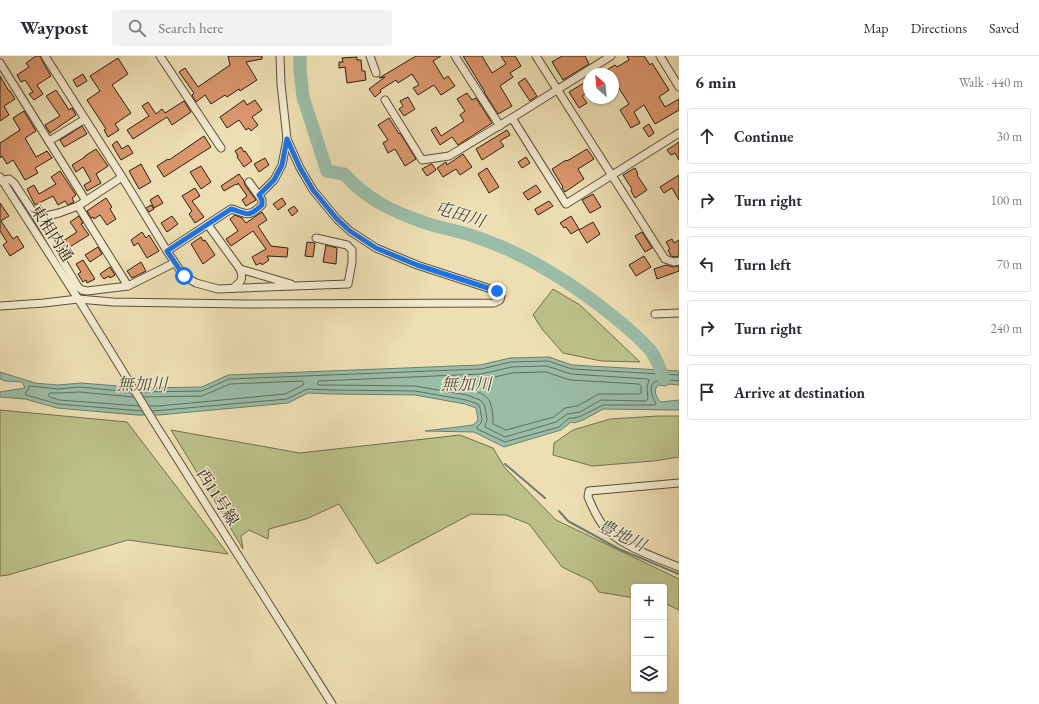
<!DOCTYPE html>
<html lang="en">
<head>
<meta charset="utf-8">
<style>
	:root { --surface:#fff; --page:#f2f2f3; --text:#2b2b33; --muted:#7c7c81; --line:#e1e1e2 }
	body { margin:0; font-family:"EB Garamond","Noto Serif JP",serif; background:var(--page); color:var(--text) }
	.controls { position:absolute; right:12px; bottom:12px; display:grid; overflow:hidden; border-radius:4px; box-shadow:0 1px 3px #0004 }
	.controls button { width:36px; height:36px; display:grid; place-items:center; padding:0; border:0; border-bottom:1px solid var(--line); background:var(--surface); color:var(--text); font:20px sans-serif }
	.compass { position:absolute; left:583px; top:12px; width:36px; height:36px; border-radius:50%; background:var(--surface); box-shadow:0 1px 3px #0004; rotate:333deg }
	.stop { position:absolute; width:12px; height:12px; margin:-9px; border:3px solid #1a73e8; border-radius:50%; background:#fff }
	.stop.end { background:#1a73e8; border-color:#fff; box-shadow:0 1px 4px #0008 }
	.list { margin:0; padding:0; list-style:none }
	h2 { display:flex; justify-content:space-between; align-items:center; height:52px; margin:0; padding:0 16px; font-size:17px }
	h2 small { font-size:13px; font-weight:400; color:var(--muted) }
	.list li { display:grid; grid-template-columns:26px 1fr auto; gap:12px; align-items:center; box-sizing:border-box; height:56px; margin:0 8px 8px; padding:0 8px; border:1px solid var(--line); border-radius:4px }
	.list b { display:block; font-size:15px; white-space:nowrap }
	.list em { font-size:13px; font-style:normal; color:var(--muted) }
	.icon { flex:none; width:22px; height:22px; fill:none; stroke:currentColor; stroke-width:2; stroke-linecap:round; stroke-linejoin:round }
	.map { position:relative; flex:none; width:679px; height:648px; overflow:hidden }
	header { display:flex; align-items:center; gap:24px; box-sizing:border-box; height:56px; padding:0 20px; background:var(--surface); border-bottom:1px solid var(--line) }
	header strong { font-size:19px }
	nav { display:flex; gap:22px; margin-inline-start:auto; font-size:14px }
	.search { width:280px; height:36px; background:var(--page); display:flex; align-items:center; gap:10px; box-sizing:border-box; padding:0 14px; border-radius:4px; color:var(--muted); font-size:15px }
	main { display:flex }
	aside { flex:1; background:var(--surface) }
	.map>svg:first-child { display:block }
</style>
</head>
<body>
<header>
<strong>Waypost</strong>
<div class="search"><svg class="icon" aria-label="search" viewBox="0 0 24 24"><circle cx="10" cy="10" r="6"/><path d="M15 15l6 6"/></svg>Search here</div>
<nav><a>Map</a><a>Directions</a><a>Saved</a></nav>
</header>
<main>
<div class="map">
<svg width="679" height="648" viewBox="0 0 679 648">
	<rect width="100%" height="100%" fill="#eddfb3"/>
	<filter id="stains"><feTurbulence type="fractalNoise" baseFrequency=".005" numOctaves="4"/><feColorMatrix values="0 0 0 0 .2 0 0 0 0 .09 0 0 0 0 .02 0 0 0 .5 -.17"/></filter>
	<radialGradient id="worn" r=".72"><stop offset=".6" stop-color="#630" stop-opacity="0"/><stop offset="1" stop-color="#630" stop-opacity=".3"/></radialGradient>
	<g fill="#bcc18a" stroke="#73704e">
		<path d="M553 233 580 249 618 285 640 306 601 305 563 297 542 273 533 259Z"/>
		<path d="M0 354 127 366 228 498 128 484 8 519 0 520Z"/>
		<path d="M658 360H679V401L654 405 592 410 553 399 554 387 573 374 610 363Z"/>
		<path d="M171 374 300 397 460 379 493 392 505 412 556 464 679 523V554L664 547V531H634V542L599 536 591 525 562 511 529 468 506 459 471 458 377 508 339 448 306 463 269 473 268 483 249 474 241 480 243 493 217 449Z"/>
	</g>
	<path fill="#9abda7" stroke="#6d7e6b" d="M549 301 572 309 679 315V329L669 328 665 330 658 329C653 334 656 342 661 346L679 344V354L603 353 583 364 574 367 571 366 561 374 504 391 474 376 425 375 473 369 478 364 476 352 465 348 415 339 331 338 308 337 288 347 159 359H137L57 352 25 343 0 341V336L25 332 22 326 5 325 0 323V316L35 327 58 329 81 327 143 332 202 331 228 319 480 309 510 302Z"/>
	<g fill="none" stroke-linecap="round" stroke-linejoin="round">
		<g stroke="#626e5c" stroke-width="1">
			<path d="M547 310 571 318 648 323 649 324 647 331 648 343 646 345 601 344 580 356 567 358 556 366 505 381 485 371 487 363 485 351 484 348 480 344 467 339 415 330 331 329H319L317 327 319 325 481 318 512 311Z"/>
			<path d="M546 316 570 324 639 328 641 330V337L639 338H599L577 350 565 352 554 361 506 374 493 368C493 361 493 353 490 346 484 333 458 331 445 329L443 328 445 325 482 324 512 317Z"/>
			<path d="M130 336 80 331 58 333 30 330H29L28 334 25 337 26 339 58 348 142 355"/>
			<path d="M141 336 202 335 229 323 481 313 511 306 548 305 572 313 679 319"/>
			<path d="M133 341 80 336 58 337H50L48 339 50 341 59 344 139 350"/>
			<path d="M144 341 202 340 230 328 302 325 304 327 303 329 285 338 159 350H149"/>
			<path d="M153 355 287 343 307 333 331 334 415 335 466 344 478 348 480 352 482 364 481 367 477 371V373L505 386 559 371 569 362H575L581 360 603 349H655L656 347C652 342 647 327 657 325 661 324 660 326 663 326 665 326 667 324 669 324 672 324 676 325 679 325"/>
		</g>
		<g stroke="#6d7e6b" stroke-width="2">
			<path d="M505 408 545 442"/>
			<path d="M559 455 568 465 619 493 679 518"/>
		</g>
		<path stroke="#9abda7" stroke-width="13" d="M300 0V14L303 41 327 115 344 118C367 143 391 155 423 166 439 172 455 174 470 179 521 195 566 223 608 256 623 268 638 280 651 295 656 301 660 314 664 322"/>
	</g>
	<g fill="#db966d" stroke="#2a1f12">
		<path d="M36 0H40L45 10 51 20 37 29 43 38 34 44 29 38 33 36 25 24 21 26 17 19 29 11 26 7Z"/>
		<path d="M228 0H262V3L246 6 257 24 240 35 239 33 227 41 225 39 211 48 205 39 196 46 192 39 194 37 179 16 185 12 198 31 230 9Z"/>
		<path d="M416 0H441L433 5 444 23 448 20 455 30 441 39 434 29 418 39 413 32 419 29 412 18 398 27 396 24 380 34 381 36 375 41 369 33 385 21 379 22Z"/>
		<path d="M463 0H482L492 17 506 8 501 0H515L521 10 510 17 513 21 500 30 512 50 498 58 484 36H485Z"/>
		<path d="M562 0H585L589 8 563 24 552 6Z"/>
		<path d="M627 0H644L650 9 652 7 669 34 659 41 665 51 679 43V54L655 68 644 49 634 56 640 67 631 72 620 54 629 48 615 26 613 28V18H600L615 9 617 11 629 4Z"/>
		<path d="M357 1V4H361L362 15H365L366 24 347 27 345 11 339 12V6H343L342 2Z"/>
		<path d="M118 2 128 18 112 29 131 57 115 68 119 74 108 81 104 74 106 73 87 44 100 35 90 20Z"/>
		<path d="M83 18 87 25 77 31 73 24Z"/>
		<path d="M0 20 9 35H10L15 43 4 50 9 59 0 65Z"/>
		<path d="M525 22 537 40 530 45 518 27Z"/>
		<path d="M589 24V35L582 40 587 47 579 52 569 36Z"/>
		<path d="M56 34 69 54 72 52 76 59 50 77 45 69 60 60 46 40Z"/>
		<path d="M467 37 472 44 476 42 492 67 458 89 452 81 440 89 431 74 436 71 441 80 464 65 460 59 465 55 457 43Z"/>
		<path d="M408 41 415 53 404 60 399 53 403 50 400 45Z"/>
		<path d="M244 44 247 49 255 44 262 54 252 61 258 69 251 75 249 72 246 74 239 64 227 72 220 61Z"/>
		<path d="M184 45 191 56 172 69 167 61 133 83 127 74 149 60 142 50 148 46 156 58 162 53 165 57Z"/>
		<path d="M24 55 36 75 25 82 36 101 47 95 52 102 35 112 38 117 25 124 13 104 7 108 2 100 0 102V87L20 74 13 62Z"/>
		<path d="M389 62 399 78 400 77 416 103 405 110 395 93 388 97 383 87 388 84 378 69Z"/>
		<path d="M649 68 654 77 649 81 643 72Z"/>
		<path d="M82 70 87 78 64 91 60 84Z"/>
		<path d="M507 74 510 79 500 85 504 90 482 104 476 93Z"/>
		<path d="M204 80 211 91 164 121 157 110 168 103 169 104Z"/>
		<path d="M117 85 122 93 128 89 133 97 121 104 112 89Z"/>
		<path d="M679 86V104L675 97 671 99 667 94Z"/>
		<path d="M241 91 244 96 245 95 252 105 244 111 237 101 238 100 235 95Z"/>
		<path d="M96 93 108 110 96 118 101 127 87 135 84 129 91 125 83 111 76 116 72 109 85 101V100Z"/>
		<path d="M587 93 594 103 578 113 584 123 565 136 562 132 563 131 552 113 566 104 567 105Z"/>
		<path d="M463 98 472 111 460 119 456 113 443 121 437 112 446 106 447 109Z"/>
		<path d="M526 101 530 107 522 112 518 106Z"/>
		<path d="M265 102 269 109 259 116 254 108Z"/>
		<path d="M141 108 151 126 139 133 129 115Z"/>
		<path d="M431 108H432L436 114 427 120 422 113Z"/>
		<path d="M201 110 211 126 201 133 190 116Z"/>
		<path d="M487 112 499 131 489 137 478 118Z"/>
		<path d="M635 112 638 118 637 119 647 134 635 142 631 135 632 133 623 119Z"/>
		<path d="M60 115 76 139 72 142 74 146 68 149 65 145 58 149 53 140 35 149 27 133 34 129 39 138 56 128 51 121Z"/>
		<path d="M239 118 244 125 245 129 256 144 246 150 242 144 247 140 238 127 237 129 236 128 224 135 221 130Z"/>
		<path d="M679 119V144L672 132 664 137 660 131Z"/>
		<path d="M536 129 541 136 528 144 523 137Z"/>
		<path d="M195 132 200 140 192 145 204 161 195 167 189 158 192 155 182 140Z"/>
		<path d="M593 138 601 151 590 157 582 144Z"/>
		<path d="M158 139 163 147 154 152 150 144Z"/>
		<path d="M106 142 112 151 110 153 116 163 107 169 100 159 94 163 93 161 91 162 87 155Z"/>
		<path d="M282 142 286 148 278 154 273 148Z"/>
		<path d="M549 145 553 150 538 159 535 154V153Z"/>
		<path d="M0 147 9 160 1 165 13 183 17 180 24 191 10 200 3 189 7 186 0 175Z"/>
		<path d="M151 149 154 153 149 156 146 152Z"/>
		<path d="M294 150 298 155 292 160 288 154Z"/>
		<path d="M262 156 267 164 258 170 271 190 288 192 287 201 267 200 269 204 262 209 261 207 256 209 252 201 266 193 253 175 231 190 226 183 238 175 230 163 235 159 242 162 246 167Z"/>
		<path d="M79 160 83 167 81 168 89 179 65 194 60 187 77 176 70 166Z"/>
		<path d="M172 160 178 168 167 176 161 167Z"/>
		<path d="M571 160 579 173 571 178 566 171 564 172 560 167Z"/>
		<path d="M593 166 600 178 587 187 579 174Z"/>
		<path d="M142 176 146 182 149 179 159 195 147 202 138 187 134 190 131 184Z"/>
		<path d="M642 176 652 192 645 196 635 180Z"/>
		<path d="M201 181 203 185 205 184 215 199 203 208 191 188Z"/>
		<path d="M672 183 674 187 679 184V200L674 201 671 200 668 194 670 193 666 186Z"/>
		<path d="M307 186 315 187 313 201 305 200Z"/>
		<path d="M326 189 337 192 336 208 323 206Z"/>
		<path d="M98 191 102 198 90 206 85 199Z"/>
		<path d="M644 200 651 211 636 220 629 209Z"/>
		<path d="M83 204 95 223 87 227 86 224 83 226 78 218 81 216 76 208Z"/>
		<path d="M141 206 146 215 132 222 127 215Z"/>
		<path d="M666 209 673 211 679 210V215L657 223 654 213Z"/>
		<path d="M110 211 115 219 110 222 109 220 104 223 100 218Z"/>
	</g>
	<g fill="none" stroke-linecap="round" stroke-linejoin="round">
		<defs>
			<g id="minor">
				<path d="M45 0 122 121 167 195 184 220 196 227 218 233 348 228 352 206V194L347 189 316 182"/>
				<path d="M160 0 221 92"/>
				<path d="M370 0 376 17"/>
				<path d="M455 0 500 70"/>
				<path d="M536 0 665 203 674 206 679 205"/>
				<path d="M660 0 679 31"/>
				<path d="M0 7 86 145"/>
				<path d="M385 44 422 104 449 100 512 62 611 0"/>
				<path d="M512 62 566 148 679 77"/>
				<path d="M49 85 85 63"/>
				<path d="M0 121 82 249 154 366 332 648"/>
				<path d="M0 125 9 123 14 127 37 162 78 231 82 234 87 235 128 230 174 207"/>
				<path d="M259 139 274 124 282 109 287 83"/>
				<path d="M78 150 128 230"/>
				<path d="M37 162 59 157 78 150 122 121"/>
				<path d="M208 169 240 213 291 228"/>
				<path d="M167 195 231 153C236 154 239 156 244 157 251 160 257 153 262 149V144L249 126"/>
				<path d="M233 232C241 226 244 223 240 213"/>
				<path d="M0 250 44 247 78 243 113 246 245 248 494 247 500 244 501 240 497 235 417 209 376 192 350 175 337 163 313 134 300 112 287 83 281 28 280 0"/>
				<path d="M655 258 679 257"/>
				<path d="M679 427 589 435 588 441C592 450 596 460 602 468 615 488 657 502 679 511"/>
			</g>
		</defs>
		<use href="#minor" stroke="#5b4f3a" stroke-width="9"/>
		<use href="#minor" stroke="#f3eace" stroke-width="7"/>
	</g>
	<g fill="none" stroke-linecap="round" stroke-linejoin="round">
		<path stroke="#1a73e8" stroke-width="5" d="M184 220 167 195 231 153C236 154 239 156 244 157 251 160 257 153 262 149V144L259 139 274 124 282 109 287 83 300 112 313 134 337 163 350 175 376 192 417 209 497 235"/>
	</g>
	<g text-anchor="middle" dominant-baseline="central" stroke-width="3" stroke-linejoin="round" paint-order="stroke">
		<g font-size="16" fill="#2a1f12" stroke="#f3eace">
			<text transform="translate(52 177) rotate(57)">東相内通</text>
			<text transform="translate(218 441) rotate(58)">西11号線</text>
		</g>
		<g font-size="17" font-style="italic" fill="#4c4e3f" stroke="#f3eace">
			<text transform="translate(460 158) rotate(17)">屯田川</text>
			<text x="142" y="328">無加川</text>
			<text x="466" y="328">無加川</text>
			<text transform="translate(622 479) rotate(26)">豊地川</text>
		</g>
	</g>
	<rect width="100%" height="100%" filter="url(#stains)"/>
	<rect width="100%" height="100%" fill="url(#worn)"/>
</svg>
<div class="controls">
<button>+</button>
<button>−</button>
<button><svg class="icon" aria-label="layers" viewBox="0 0 24 24"><path d="M12 4l9 5-9 5-9-5zM3 14l9 5 9-5"/></svg></button>
</div>
<svg class="compass" viewBox="-18 -18 36 36"><path d="M0-13l5 13h-10z" fill="#e53935"/><path d="M0 13l5-13h-10z" fill="#7c7c81"/></svg>
<div class="stop" style="left:184px;top:220px"></div>
<div class="stop end" style="left:497px;top:235px"></div>
</div>
<aside>
<h2>6 min<small>Walk · 440 m</small></h2>
<ul class="list">
<li><svg class="icon" aria-label="ahead" viewBox="0 0 24 24"><path d="M12 20V5M6 11l6-6 6 6"/></svg><div><b>Continue</b></div><em>30 m</em></li>
<li><svg class="icon" aria-label="right" viewBox="0 0 24 24"><path d="M7 20v-9h11M14 6l5 5-5 5"/></svg><div><b>Turn right</b></div><em>100 m</em></li>
<li><svg class="icon" aria-label="left" viewBox="0 0 24 24"><path d="M17 20v-9H6M10 6l-5 5 5 5"/></svg><div><b>Turn left</b></div><em>70 m</em></li>
<li><svg class="icon" aria-label="right" viewBox="0 0 24 24"><path d="M7 20v-9h11M14 6l5 5-5 5"/></svg><div><b>Turn right</b></div><em>240 m</em></li>
<li><svg class="icon" aria-label="arrive" viewBox="0 0 24 24"><path d="M6 21V4h12l-3 4 3 4H6"/></svg><div><b>Arrive at destination</b></div></li>
</ul>
</aside>
</main>
</body>
</html>
